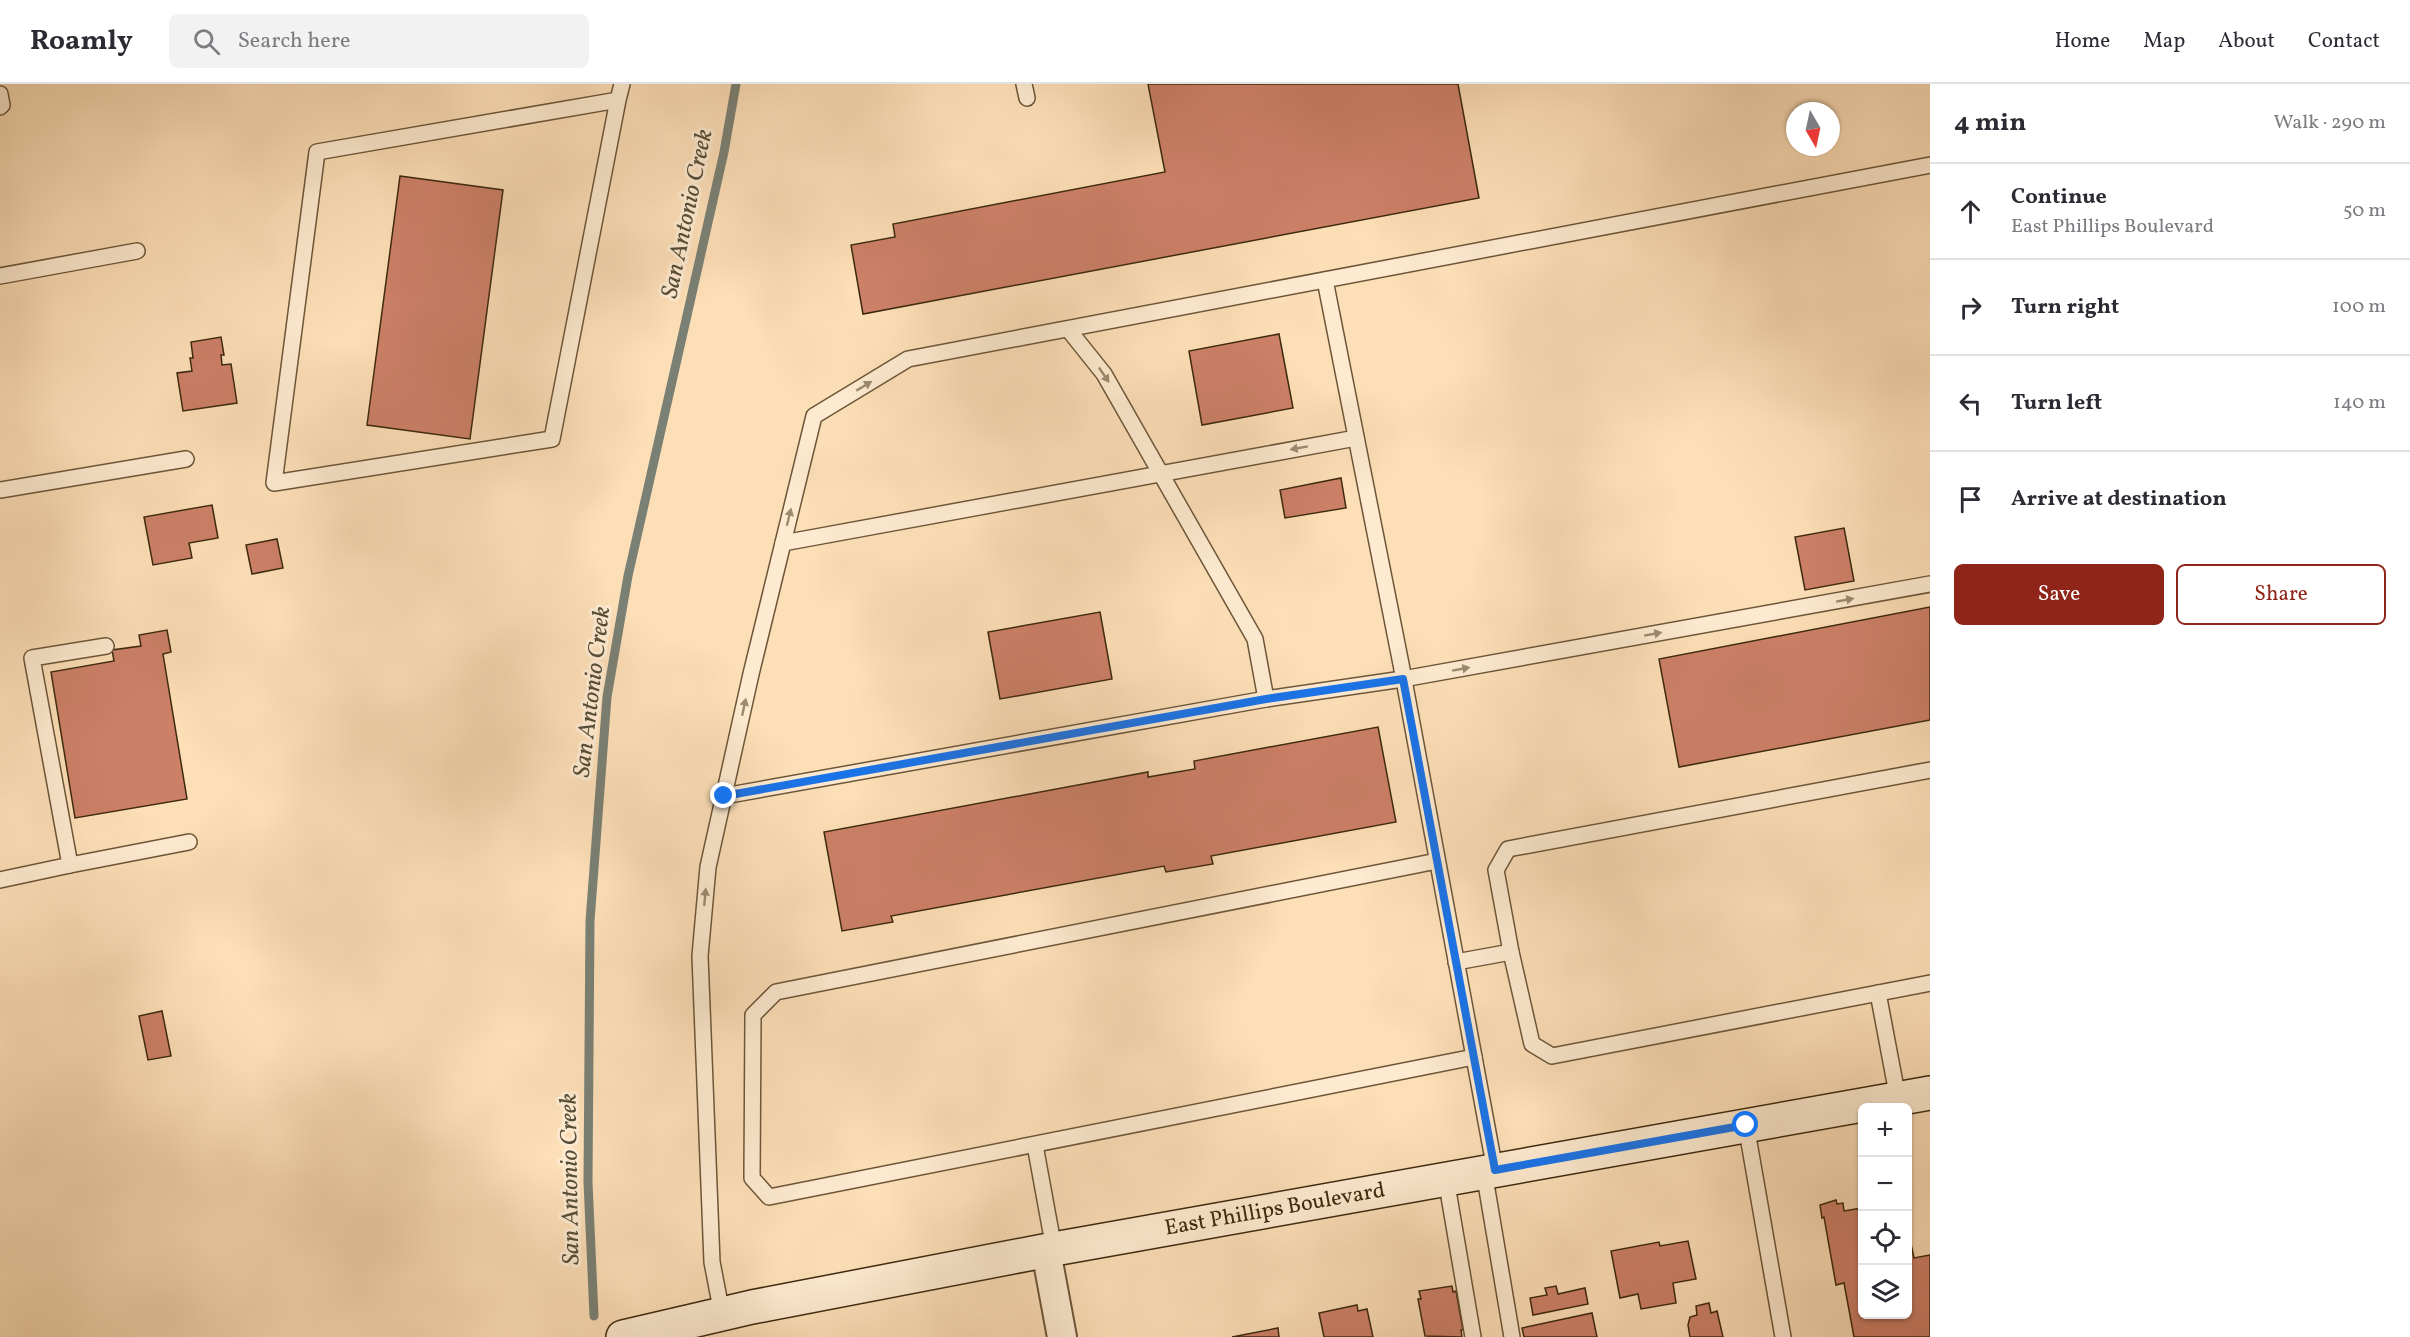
<!DOCTYPE html>
<html lang="en">
<head>
<meta charset="utf-8">
<style>
	:root { --surface:#fff; --page:#f2f2f3; --text:#2b2b33; --muted:#7c7c81; --line:#e1e1e2; --accent:#8f2418 }
	body { margin:0; font-family:Vollkorn,serif; background:var(--page); color:var(--text) }
	.controls { position:absolute; right:18px; bottom:18px; display:grid; overflow:hidden; border-radius:9px; box-shadow:0 2px 4px #0004 }
	.controls button { width:54px; height:54px; display:grid; place-items:center; padding:0; border:0; border-bottom:2px solid var(--line); background:var(--surface); color:var(--text); font:30px sans-serif }
	.compass { position:absolute; left:1786px; top:18px; width:54px; height:54px; border-radius:50%; background:var(--surface); box-shadow:0 2px 4px #0004; rotate:171deg }
	.stop { position:absolute; width:18px; height:18px; margin:-14px; border:4px solid #1a73e8; border-radius:50%; background:#fff }
	.stop.end { background:#1a73e8; border-color:#fff; box-shadow:0 2px 6px #0008 }
	.list { margin:0; padding:0; list-style:none }
	h2 { display:flex; justify-content:space-between; align-items:center; height:78px; margin:0; padding:0 24px; font-size:26px }
	h2 small { font-size:20px; font-weight:400; color:var(--muted) }
	.list li { display:grid; grid-template-columns:39px 1fr auto; gap:18px; align-items:center; box-sizing:border-box; height:96px; padding:0 24px; border-top:2px solid var(--line) }
	.list b { display:block; font-size:22px; white-space:nowrap }
	.list p { margin:0; font-size:20px; white-space:nowrap; color:var(--muted) }
	.list em { font-size:20px; font-style:normal; color:var(--muted) }
	.actions { display:flex; gap:12px; padding:18px 24px }
	.actions a { flex:1; padding:14px 0; border:2px solid var(--accent); border-radius:9px; text-align:center; font-size:21px; color:var(--accent) }
	.actions .main { background:var(--accent); color:#fff }
	.icon { flex:none; width:33px; height:33px; fill:none; stroke:currentColor; stroke-width:2; stroke-linecap:round; stroke-linejoin:round }
	.map { position:relative; flex:none; width:1930px; height:1253px; overflow:hidden }
	header { display:flex; align-items:center; gap:36px; box-sizing:border-box; height:84px; padding:0 30px; background:var(--surface); border-bottom:2px solid var(--line) }
	header strong { font-size:28px }
	nav { display:flex; gap:33px; margin-inline-start:auto; font-size:21px }
	.search { width:420px; height:54px; background:var(--page); display:flex; align-items:center; gap:15px; box-sizing:border-box; padding:0 21px; border-radius:9px; color:var(--muted); font-size:22px }
	main { display:flex }
	aside { flex:1; background:var(--surface) }
	.map>svg:first-child { display:block }
</style>
</head>
<body>
<header>
<strong>Roamly</strong>
<div class="search"><svg class="icon" aria-label="search" viewBox="0 0 24 24"><circle cx="10" cy="10" r="6"/><path d="M15 15l6 6"/></svg>Search here</div>
<nav><a>Home</a><a>Map</a><a>About</a><a>Contact</a></nav>
</header>
<main>
<div class="map">
<svg width="1930" height="1253" viewBox="0 0 1930 1253">
	<rect width="100%" height="100%" fill="#fcdeb7"/>
	<filter id="stains"><feTurbulence type="fractalNoise" baseFrequency=".00333" numOctaves="4"/><feColorMatrix values="0 0 0 0 .2 0 0 0 0 .09 0 0 0 0 .02 0 0 0 .5 -.17"/></filter>
	<radialGradient id="worn" r=".72"><stop offset=".6" stop-color="#630" stop-opacity="0"/><stop offset="1" stop-color="#630" stop-opacity=".3"/></radialGradient>
	<g fill="none" stroke-linecap="round" stroke-linejoin="round">
		<path stroke="#7a8074" stroke-width="9" d="M594 1232 588 1098 590 837 607 613 628 492 724 68 736 0"/>
	</g>
	<g fill="#cc8068" stroke="#3d290e" stroke-width="1.5">
		<path d="M1148 0H1458L1479 114 863 230 851 161 895 153 893 140 1165 88Z"/>
		<path d="M400 92 503 106 470 355 367 341Z"/>
		<path d="M1279 250 1293 324 1202 341 1189 267Z"/>
		<path d="M221 253 224 271H221L222 281 231 280 237 319 183 327 177 289 192 287 190 274H193L191 258Z"/>
		<path d="M1341 394 1346 424 1285 434 1280 406Z"/>
		<path d="M212 421 218 454 189 459 192 474 153 481 144 433Z"/>
		<path d="M1844 444 1854 497 1805 506 1795 453Z"/>
		<path d="M277 455 283 484 252 490 246 461Z"/>
		<path d="M1930 523V636L1679 683 1659 575Z"/>
		<path d="M1100 528 1112 595 1000 615 988 548Z"/>
		<path d="M167 546 171 568 163 570 187 715 75 734 51 588 114 577 112 566 141 562 139 551Z"/>
		<path d="M1378 643 1396 738 1211 772 1213 780 1166 788 1164 782 891 832 893 838 842 847 824 748 1148 688V693L1195 685 1194 677Z"/>
		<path d="M162 927 171 972 148 976 139 932Z"/>
		<path d="M1836 1116 1837 1120 1843 1119 1844 1127 1862 1124V1230H1908V1152L1909 1151 1914 1174 1930 1171V1253H1854L1844 1199 1836 1201 1824 1133 1822 1134 1820 1121Z"/>
		<path d="M1688 1157 1696 1195 1673 1199 1676 1219 1641 1225 1638 1210 1620 1214 1611 1167 1659 1158 1660 1162Z"/>
		<path d="M1452 1202 1453 1208 1456 1207 1463 1246H1461L1462 1253 1425 1252 1418 1215H1421L1419 1207Z"/>
		<path d="M1556 1202 1558 1210 1585 1204 1588 1220 1533 1231 1530 1214 1547 1211 1545 1204Z"/>
		<path d="M1709 1219 1711 1229 1717 1227 1723 1253H1690L1688 1241 1690 1233 1697 1231 1696 1222Z"/>
		<path d="M1357 1221 1358 1227 1367 1225 1373 1253H1324L1319 1229Z"/>
		<path d="M1592 1229 1597 1253H1524L1522 1244Z"/>
		<path d="M1278 1244 1279 1253H1232Z"/>
	</g>
	<g fill="none" stroke-linecap="round" stroke-linejoin="round">
		<defs>
			<g id="lane">
				<path d="M1024 0 1027 14"/>
				<path d="M0 10 2 21 0 23"/>
				<path d="M618 16 317 68 274 399 552 355 618 16 622 0"/>
				<path d="M0 192 137 167"/>
				<path d="M1325 196 1401 580 1495 1086"/>
				<path d="M1068 245 1104 290 1255 555 1266 615"/>
				<path d="M0 406 186 375"/>
				<path d="M783 459 1356 354"/>
				<path d="M1930 686 1508 765 1496 786 1511 868 1532 960 1552 972 1930 899"/>
				<path d="M724 712 1266 615 1403 595 1930 500"/>
				<path d="M1437 777 776 908 753 931 752 1094 769 1113 1474 973"/>
				<path d="M70 781 189 758"/>
				<path d="M0 796 70 781 32 574 106 562"/>
				<path d="M1456 878 1511 868"/>
				<path d="M1878 909 1898 1015"/>
				<path d="M1746 1041 1783 1253"/>
				<path d="M1035 1061 1054 1165"/>
				<path d="M1484 1088 1512 1253"/>
				<path d="M1446 1095 1473 1253"/>
				<path d="M722 1230 712 1178 700 872 708 783 751 590 814 332 908 275 1930 81"/>
			</g>
			<path id="street" d="M1046 1167 1062 1253"/>
			<path id="secondary" d="M623 1253 752 1223 1054 1165 1930 1009"/>
		</defs>
		<use href="#lane" stroke="#6d5638" stroke-width="18"/>
		<use href="#street" stroke="#6d5638" stroke-width="32"/>
		<use href="#secondary" stroke="#3d290e" stroke-width="36"/>
		<use href="#lane" stroke="#fdead0" stroke-width="15"/>
		<use href="#street" stroke="#fdead0" stroke-width="28"/>
		<use href="#secondary" stroke="#fdead0" stroke-width="33"/>
	</g>
	<defs><path id="oneway-solid" d="M-6-.8H1V-3.2L6.5 0L1 3.2V.8H-6Z" transform="scale(1.5)"/></defs>
	<g fill="#9d8a6f">
		<use href="#oneway-solid" transform="translate(1104 291) rotate(56)"/>
		<use href="#oneway-solid" transform="translate(864 302) rotate(-31)"/>
		<use href="#oneway-solid" transform="translate(1299 364) rotate(170)"/>
		<use href="#oneway-solid" transform="translate(789 433) rotate(-76)"/>
		<use href="#oneway-solid" transform="translate(1845 516) rotate(-10)"/>
		<use href="#oneway-solid" transform="translate(1653 550) rotate(-10)"/>
		<use href="#oneway-solid" transform="translate(1461 585) rotate(-10)"/>
		<use href="#oneway-solid" transform="translate(744 623) rotate(-78)"/>
		<use href="#oneway-solid" transform="translate(705 813) rotate(-85)"/>
	</g>
	<g fill="none" stroke-linecap="round" stroke-linejoin="round">
		<path stroke="#1a73e8" stroke-width="8" d="M724 712 1266 615 1403 595 1495 1086 1746 1041"/>
	</g>
	<g text-anchor="middle" dominant-baseline="central" stroke-width="6" stroke-linejoin="round" paint-order="stroke">
		<g font-size="22" fill="#3d290e" stroke="#fdead0">
			<text transform="translate(1275 1126) rotate(-10)">East Phillips Boulevard</text>
		</g>
		<g font-size="24" font-style="italic" fill="#564d38" stroke="#fdead0">
			<text transform="translate(688 130) rotate(-78)">San Antonio Creek</text>
			<text transform="translate(593 608) rotate(-83)">San Antonio Creek</text>
			<text transform="translate(571 1095) rotate(-91)">San Antonio Creek</text>
		</g>
	</g>
	<rect width="100%" height="100%" filter="url(#stains)"/>
	<rect width="100%" height="100%" fill="url(#worn)"/>
</svg>
<div class="controls">
<button>+</button>
<button>−</button>
<button><svg class="icon" aria-label="locate" viewBox="0 0 24 24"><circle cx="12" cy="12" r="6"/><path d="M12 2v4M12 18v4M2 12h4M18 12h4"/></svg></button>
<button><svg class="icon" aria-label="layers" viewBox="0 0 24 24"><path d="M12 4l9 5-9 5-9-5zM3 14l9 5 9-5"/></svg></button>
</div>
<svg class="compass" viewBox="-18 -18 36 36"><path d="M0-13l5 13h-10z" fill="#e53935"/><path d="M0 13l5-13h-10z" fill="#7c7c81"/></svg>
<div class="stop" style="left:1746px;top:1041px"></div>
<div class="stop end" style="left:724px;top:712px"></div>
</div>
<aside>
<h2>4 min<small>Walk · 290 m</small></h2>
<ul class="list">
<li><svg class="icon" aria-label="ahead" viewBox="0 0 24 24"><path d="M12 20V5M6 11l6-6 6 6"/></svg><div><b>Continue</b><p>East Phillips Boulevard</p></div><em>50 m</em></li>
<li><svg class="icon" aria-label="right" viewBox="0 0 24 24"><path d="M7 20v-9h11M14 6l5 5-5 5"/></svg><div><b>Turn right</b></div><em>100 m</em></li>
<li><svg class="icon" aria-label="left" viewBox="0 0 24 24"><path d="M17 20v-9H6M10 6l-5 5 5 5"/></svg><div><b>Turn left</b></div><em>140 m</em></li>
<li><svg class="icon" aria-label="arrive" viewBox="0 0 24 24"><path d="M6 21V4h12l-3 4 3 4H6"/></svg><div><b>Arrive at destination</b></div></li>
</ul>
<div class="actions"><a class="main">Save</a><a>Share</a></div>
</aside>
</main>
</body>
</html>
